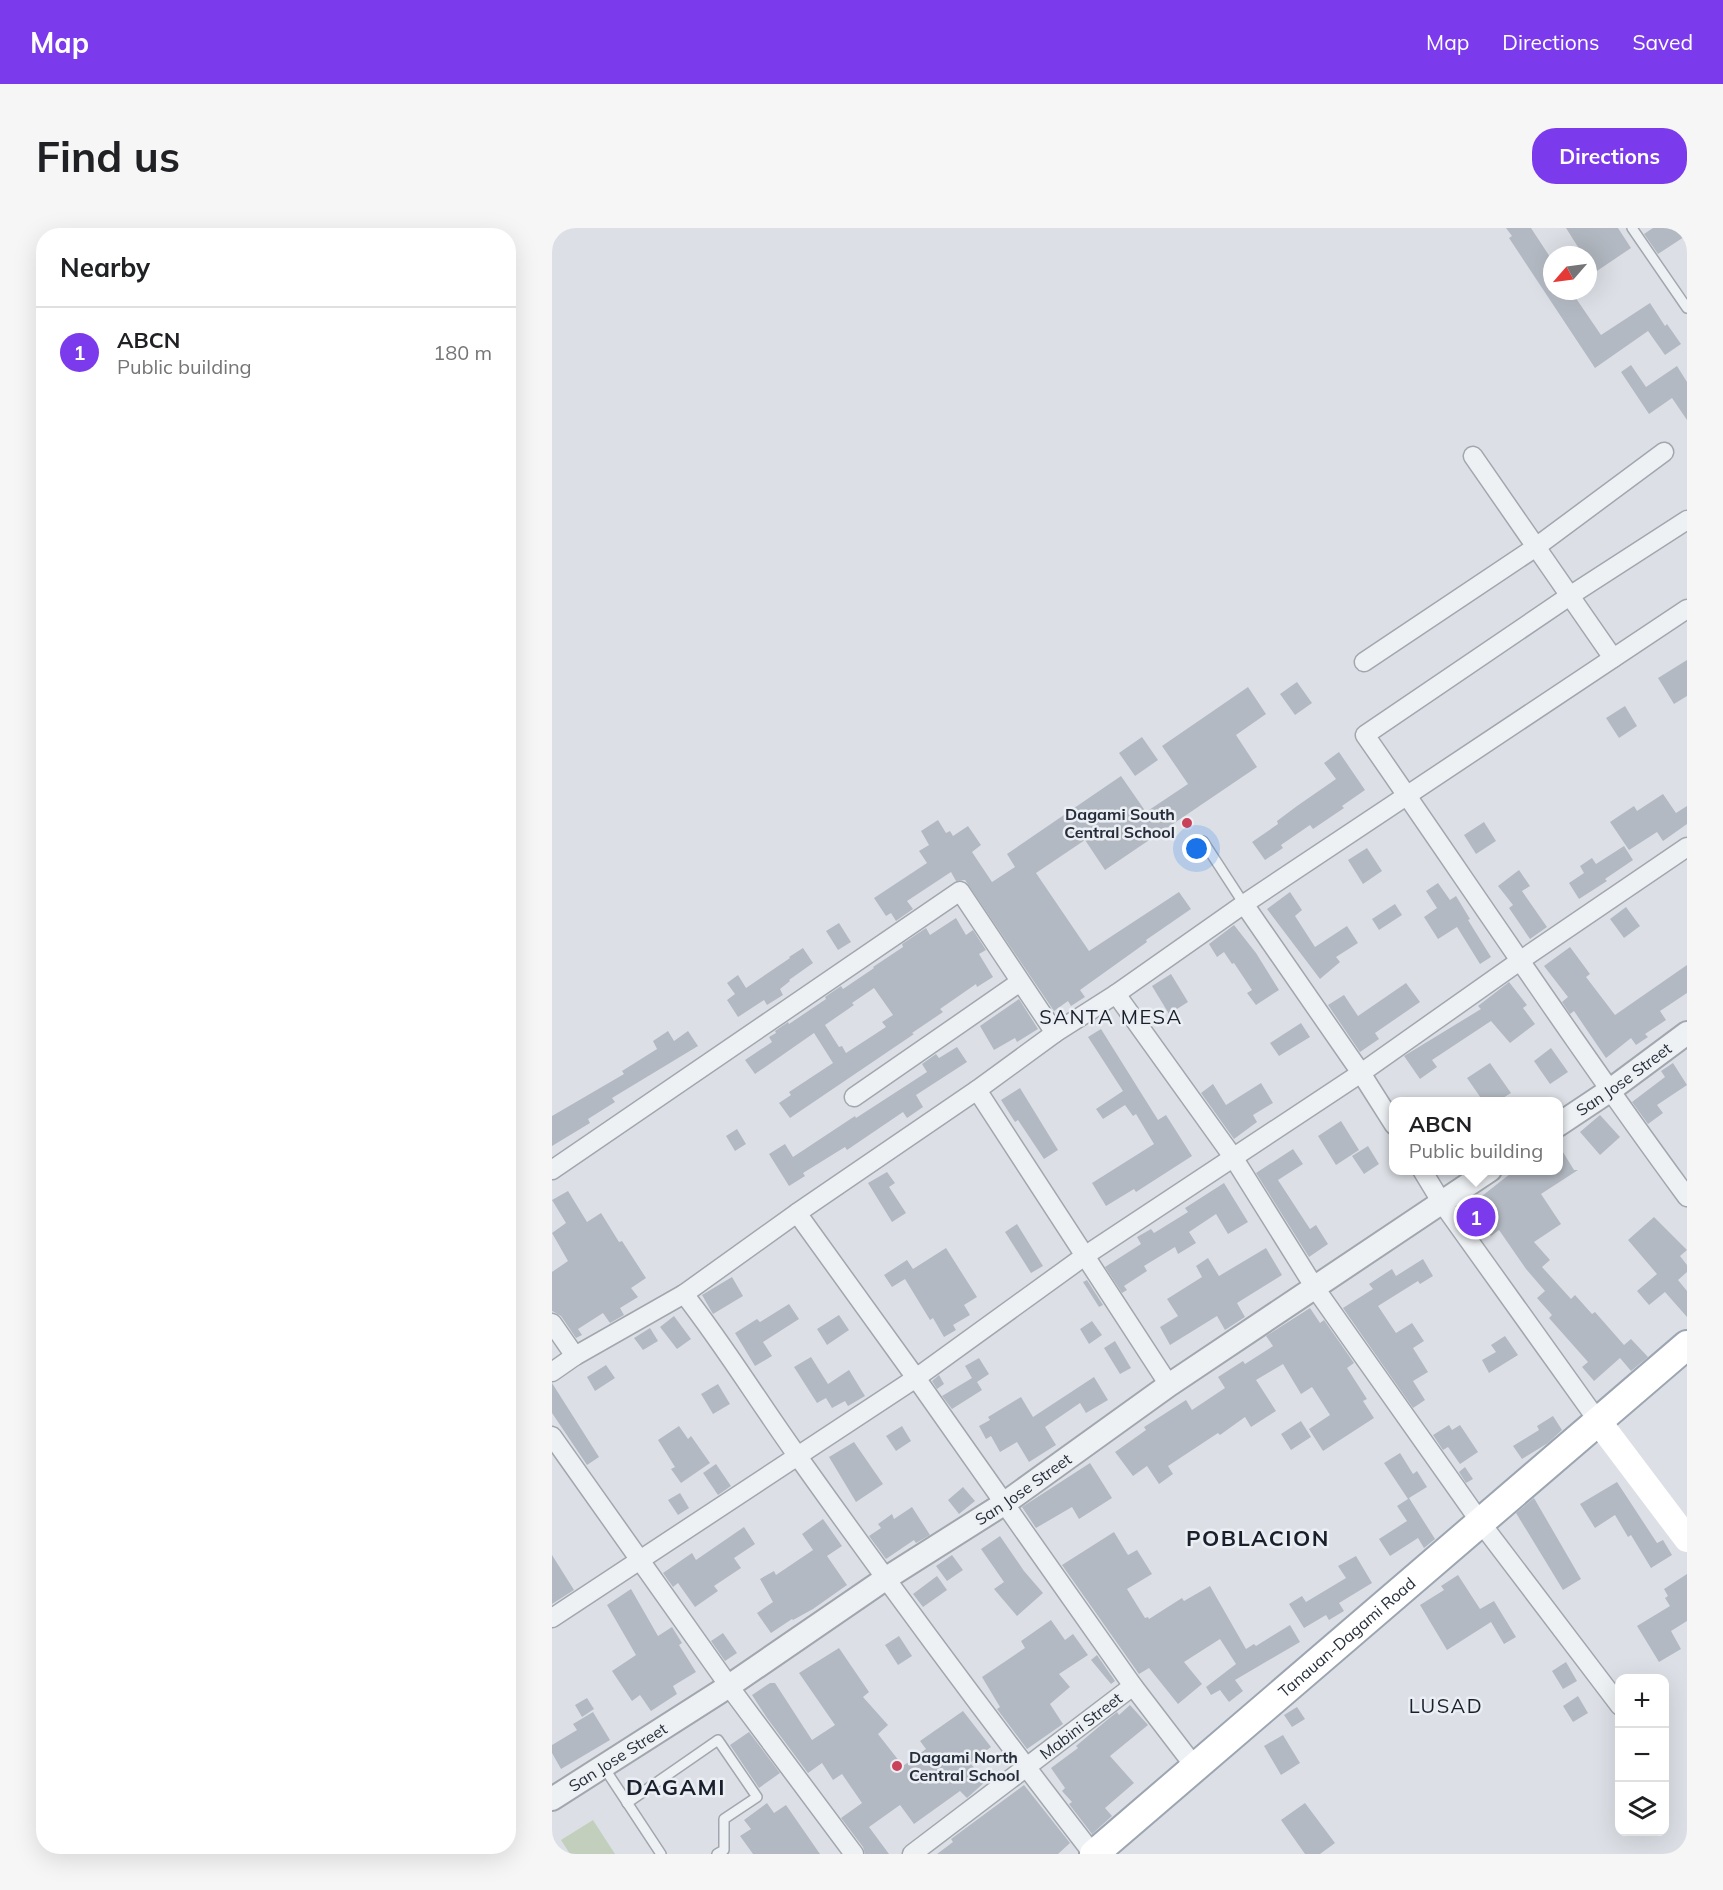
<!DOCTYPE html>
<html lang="en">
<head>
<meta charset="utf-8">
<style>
	:root { --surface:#fff; --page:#f6f6f6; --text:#202124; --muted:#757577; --line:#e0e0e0; --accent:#7c3aed }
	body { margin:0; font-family:Mulish,sans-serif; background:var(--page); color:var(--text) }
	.controls { position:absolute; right:18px; bottom:18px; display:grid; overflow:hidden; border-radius:12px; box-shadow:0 6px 24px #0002 }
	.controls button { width:54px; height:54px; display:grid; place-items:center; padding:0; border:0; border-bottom:2px solid var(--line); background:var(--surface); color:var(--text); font:30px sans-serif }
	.compass { position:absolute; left:991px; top:18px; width:54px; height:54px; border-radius:50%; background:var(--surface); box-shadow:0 6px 24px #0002; rotate:242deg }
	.you { position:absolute; left:645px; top:621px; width:21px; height:21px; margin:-15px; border:4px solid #fff; border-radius:50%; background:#1a73e8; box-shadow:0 0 0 9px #1a73e833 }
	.badge { display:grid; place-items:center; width:39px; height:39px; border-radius:50%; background:var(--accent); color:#fff; font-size:20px; font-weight:700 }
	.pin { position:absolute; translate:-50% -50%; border:3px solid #fff; box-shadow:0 2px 6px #0006 }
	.popup { position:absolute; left:837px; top:869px; width:174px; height:78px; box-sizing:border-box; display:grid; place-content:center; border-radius:12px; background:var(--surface); filter:drop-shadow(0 2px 4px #0005); font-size:20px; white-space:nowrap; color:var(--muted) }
	.popup b { font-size:22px; color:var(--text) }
	.popup::after { content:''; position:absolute; left:50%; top:100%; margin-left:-12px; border:12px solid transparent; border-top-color:var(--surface) }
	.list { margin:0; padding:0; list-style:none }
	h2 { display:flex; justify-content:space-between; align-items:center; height:78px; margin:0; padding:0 24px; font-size:26px }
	h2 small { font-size:20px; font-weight:400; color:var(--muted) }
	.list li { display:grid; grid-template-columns:39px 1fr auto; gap:18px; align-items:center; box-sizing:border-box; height:90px; padding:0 24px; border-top:2px solid var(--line) }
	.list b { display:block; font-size:22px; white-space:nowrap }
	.list p { margin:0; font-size:20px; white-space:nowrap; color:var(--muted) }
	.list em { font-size:20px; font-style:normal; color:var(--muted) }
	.icon { flex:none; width:33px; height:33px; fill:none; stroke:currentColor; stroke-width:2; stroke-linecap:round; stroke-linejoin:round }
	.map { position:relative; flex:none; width:1135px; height:1626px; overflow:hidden; border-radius:24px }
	header { display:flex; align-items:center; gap:36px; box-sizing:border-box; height:84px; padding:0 30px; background:var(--accent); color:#fff }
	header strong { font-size:28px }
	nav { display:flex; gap:33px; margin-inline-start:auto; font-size:21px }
	.intro { display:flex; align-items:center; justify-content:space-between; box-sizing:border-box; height:144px; padding:0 36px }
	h1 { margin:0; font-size:42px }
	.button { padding:15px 27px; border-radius:24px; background:var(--accent); color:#fff; font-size:21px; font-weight:700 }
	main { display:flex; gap:36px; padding:0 36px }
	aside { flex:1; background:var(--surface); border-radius:24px; box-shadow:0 6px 24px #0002 }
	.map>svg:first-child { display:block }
</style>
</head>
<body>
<header>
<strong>Map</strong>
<nav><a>Map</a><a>Directions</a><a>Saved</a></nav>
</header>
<div class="intro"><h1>Find us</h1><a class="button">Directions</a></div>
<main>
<aside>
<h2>Nearby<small></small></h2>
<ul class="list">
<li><span class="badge">1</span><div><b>ABCN</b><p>Public building</p></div><em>180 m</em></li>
</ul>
</aside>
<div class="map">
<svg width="1135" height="1626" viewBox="0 0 1135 1626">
	<rect width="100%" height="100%" fill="#dce0e6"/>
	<path fill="#c2cfbd" d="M41 1592 63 1626H18L9 1612Z"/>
	<g fill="#b3b9c2" fill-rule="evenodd">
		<path d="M954 0H979L1000 32V63H1019L1049 107 1098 75 1113 98 1115 96 1129 116 1113 127 1096 103 1043 140 957 10 960 8Z"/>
		<path d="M1014 0H1066L1079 20 1036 49V27H1031Z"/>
		<path d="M1101 0H1135V7L1106 26 1092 6Z"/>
		<path d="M1079 137 1094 159 1125 138 1135 154V192L1120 170 1097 186 1069 144Z"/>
		<path d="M1135 432V468L1122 476 1106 450Z"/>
		<path d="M745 454 760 475 743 487 728 466Z"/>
		<path d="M696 459 714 486 684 507 705 539 553 642 533 612 484 645 537 723 627 664 639 681 594 712 595 714 528 762 533 769 519 778 516 773 502 783 413 652 404 653 399 644 355 673 361 681 344 693 339 685 334 688 322 670 375 635 367 623 377 617 369 603 386 592 394 605 398 603 401 608 416 598 429 617 420 624 440 654 463 639 455 626 569 548 594 584 636 556 610 518Z"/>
		<path d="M1073 478 1085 498 1067 510 1054 490Z"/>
		<path d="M590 509 606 532 583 548 567 525Z"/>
		<path d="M787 524 813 562 790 578 792 580 761 601 758 597 729 617 731 620 713 632 700 614 726 596 725 593 745 578 784 551 772 535Z"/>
		<path d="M1111 566 1124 585 1135 578V596L1111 613 1105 604 1077 622 1058 594 1082 578 1085 583Z"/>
		<path d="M932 594 944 613 924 626 912 607Z"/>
		<path d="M1072 618 1081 632 1053 651 1055 653 1027 671 1017 655 1032 645 1028 638 1040 630 1044 636Z"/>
		<path d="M815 620 830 643 811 656 796 632Z"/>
		<path d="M967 642 978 658 970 663 995 699 978 711 957 680 961 677 946 658Z"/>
		<path d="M886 655 898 672 904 668 918 691 916 692 939 729 928 736 905 699 886 711 872 689 885 680 874 663Z"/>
		<path d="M738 664 750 682 743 688 763 719 795 698 806 715 784 729 788 734 768 751 715 681Z"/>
		<path d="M843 676 850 687 827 702 820 691Z"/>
		<path d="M1074 679 1088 698 1072 710 1058 691Z"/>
		<path d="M404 690 414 707 421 702 434 722 427 726 441 749 425 759 424 756 388 781 391 784 360 805 362 806 238 890 227 875 239 867 237 864 281 835 262 805 203 846 193 832 220 814 217 809 224 805 223 803 236 794 237 796 274 771 273 769 289 758 291 761 322 740 321 739 351 719 350 716 374 700 378 707ZM322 760 341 787 330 794 334 799 294 825 290 818 287 819 273 797 302 777 300 775Z"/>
		<path d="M287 695 299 714 286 722 274 703Z"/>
		<path d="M682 697 704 725 727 762 704 777 695 765 700 762 682 735 680 736 672 724 665 729 657 716Z"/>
		<path d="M1018 719 1038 746 1034 749 1063 787 1135 737V765L1108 783 1114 792 1093 806 1096 809 1084 817 1079 810 1054 830 1022 783 1018 786 1010 774 1016 769 992 738Z"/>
		<path d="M251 720 261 735 237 752 238 753 228 761 231 767 215 777 212 772 186 789 175 772 183 766 175 755 186 747 194 760 238 730 237 729Z"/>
		<path d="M619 746 636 774 617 786 600 758Z"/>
		<path d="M957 754 975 777 971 780 983 796 958 815 939 793 880 832 885 839 868 851 852 828 929 781 926 778Z"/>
		<path d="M854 755 868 774 823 805 827 811 808 824 776 777 792 767 806 788Z"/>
		<path d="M467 771 486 801 465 814 463 810 442 822 428 798Z"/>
		<path d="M749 795 758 809 727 828 718 815Z"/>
		<path d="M549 801 606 892 614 887 640 928 584 964 582 961 554 978 540 955 602 916 584 886 581 888 573 877 551 891 544 881 571 863 536 809Z"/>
		<path d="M116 803 122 813 136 803 146 818 60 870 63 874 36 891 38 895 0 918V888L72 846 70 843 105 821 101 813Z"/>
		<path d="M405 819 415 834 364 867 371 879 355 890 351 884 295 922 293 919 251 945 253 948 237 958 217 926 233 916 241 929 303 888 304 890 375 844 370 836 384 826 387 830Z"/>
		<path d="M999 820 1016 844 998 856 982 833Z"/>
		<path d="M938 835 959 865 946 873H931L915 850Z"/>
		<path d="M1121 835 1135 857 1105 877 1111 885 1096 896 1080 874 1113 849 1109 843Z"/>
		<path d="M709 855 721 875 701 887 705 894 682 911 649 865 661 856 674 877Z"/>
		<path d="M468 860 506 922 492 931 466 892 463 894 449 872Z"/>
		<path d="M1048 887 1068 909 1048 927 1028 904Z"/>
		<path d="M789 893 807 922 784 937 766 908Z"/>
		<path d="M185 901 194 916 183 923 174 908Z"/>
		<path d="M1006 916 1022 942H1026L989 966 1009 996 982 1014 998 1032 990 1039 1019 1071 1023 1067 1040 1086 1043 1084 1072 1117 1079 1111 1096 1129 1079 1143 1068 1130 1042 1153 1030 1139 1036 1134 997 1090 1000 1087 985 1070 993 1063 974 1041 947 1002 939 1008 916 979 963 942H1006Z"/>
		<path d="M816 918 827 936 812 946 800 928Z"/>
		<path d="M741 921 751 936 726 952 758 1001 764 997 776 1016 757 1029 704 945Z"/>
		<path d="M335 944 343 955 337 959 354 985 340 994 316 955Z"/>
		<path d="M672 955 696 994 676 1006 664 986 637 1004 644 1015 626 1026 623 1019 592 1038 595 1043 572 1058 575 1062 570 1065 553 1039 589 1016 585 1009 599 1001 602 1005 636 984 633 980Z"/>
		<path d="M16 963 35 994 49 985 67 1014 70 1013 94 1050 79 1060 86 1069 68 1080 72 1087 58 1095 51 1085 26 1101 30 1107 24 1110 9 1088 0 1083V1044L16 1033 0 1005 14 995 0 972Z"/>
		<path d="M1102 989 1135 1022 1128 1028 1135 1037V1044L1126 1052 1135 1063V1089L1113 1064 1097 1077 1085 1063 1105 1046 1076 1012Z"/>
		<path d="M465 996 491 1038 479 1045 453 1004Z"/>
		<path d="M394 1020 425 1069 412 1077 418 1087 401 1097 404 1102 392 1109 381 1090 378 1092 353 1051 340 1059 332 1047 355 1032 361 1041Z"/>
		<path d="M714 1020 730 1047 685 1075 693 1089 673 1102 665 1088 618 1117 608 1099 626 1088 615 1071 650 1049 644 1038 656 1030 667 1048Z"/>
		<path d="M871 1031 881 1048 868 1056 866 1053 826 1078 844 1105 860 1095 872 1113 861 1120 876 1144 861 1153 873 1172 861 1180 791 1080 821 1061 817 1056 840 1041 844 1048Z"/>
		<path d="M180 1049 191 1068 161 1086 150 1067Z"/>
		<path d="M535 1052 551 1077 547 1079 531 1054Z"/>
		<path d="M237 1076 247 1091 211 1114 220 1128 203 1138 183 1105 205 1091 208 1094Z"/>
		<path d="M758 1080 768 1095 772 1092 802 1135 795 1140 815 1171 811 1173 822 1190 771 1223 757 1201 778 1187 760 1159 749 1166 731 1136 704 1152 724 1183 699 1199 693 1189 668 1207 666 1205 616 1238 621 1246 607 1256 595 1238 581 1248 563 1224 594 1202 592 1199 634 1172 640 1182 673 1160 666 1149 691 1133 693 1136 721 1118 714 1108Z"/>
		<path d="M287 1087 297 1102 275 1117 265 1101Z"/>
		<path d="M122 1088 139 1111 125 1121 108 1099Z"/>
		<path d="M540 1093 550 1107 537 1116 528 1101Z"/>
		<path d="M98 1100 106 1113 91 1122 82 1110Z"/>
		<path d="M953 1108 966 1127 937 1145 930 1132 944 1124 939 1117Z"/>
		<path d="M563 1113 579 1140 568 1146 552 1120Z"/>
		<path d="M259 1129 276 1156 297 1142 313 1168 296 1178 293 1173 280 1180 274 1170 265 1175 242 1139Z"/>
		<path d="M427 1130 437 1146 425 1154 430 1162 400 1181 390 1168 420 1150 413 1138Z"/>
		<path d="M54 1137 63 1150 43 1163 35 1149Z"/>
		<path d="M387 1147 392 1156 385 1161 380 1153Z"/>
		<path d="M542 1149 556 1172 534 1185 528 1175 493 1199 504 1217 477 1234 465 1214 448 1224 439 1208 434 1211 427 1198 438 1192 436 1189 469 1169 481 1189Z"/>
		<path d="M0 1155 47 1229 35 1237 0 1185Z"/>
		<path d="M166 1156 178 1176 161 1186 149 1166Z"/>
		<path d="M1001 1188 1010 1202 996 1215 970 1231 961 1218 987 1202 985 1198Z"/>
		<path d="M749 1193 759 1209 739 1222 729 1206Z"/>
		<path d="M897 1197 900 1202 908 1197 926 1224 908 1236 896 1219 891 1222 881 1207Z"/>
		<path d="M127 1198 136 1211 139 1208 158 1235 129 1255 119 1241 123 1239 106 1212Z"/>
		<path d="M350 1198 359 1213 344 1223 334 1208Z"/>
		<path d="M302 1214 331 1256 304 1274 277 1229Z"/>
		<path d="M848 1225 861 1246 865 1243 875 1259 857 1270 883 1311 872 1320 866 1310 838 1328 827 1311 855 1293 845 1278 856 1271 832 1235Z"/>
		<path d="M538 1235 560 1270 527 1291 520 1279 484 1300 470 1279Z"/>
		<path d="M164 1236 179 1258 166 1267 151 1245Z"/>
		<path d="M913 1239 921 1251 914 1255 907 1244Z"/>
		<path d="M1065 1254 1105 1315 1111 1312 1120 1327 1099 1340 1079 1307 1076 1309 1063 1287 1043 1300 1028 1276Z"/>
		<path d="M411 1259 423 1273 407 1286 396 1272Z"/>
		<path d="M128 1265 137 1280 126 1287 116 1272Z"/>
		<path d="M982 1270 1029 1351 1011 1362 964 1285Z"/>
		<path d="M360 1279 378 1307 364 1315 362 1312 334 1331 317 1308 329 1300 326 1296 340 1286 342 1291Z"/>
		<path d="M271 1291 290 1318 275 1328 295 1357 261 1381 241 1392 240 1391 219 1405 205 1385 221 1374 208 1351 222 1343 224 1347 261 1322 250 1306Z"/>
		<path d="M192 1299 203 1316 182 1330 189 1340 162 1358 166 1363 143 1379 126 1355 121 1359 111 1345 140 1325 144 1332Z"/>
		<path d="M562 1304 576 1327 585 1322 600 1346 575 1361 593 1390 596 1389 597 1391 630 1370 632 1373 658 1358 694 1421 702 1416 704 1418 738 1397 748 1414 683 1452 691 1463 677 1474 668 1462 659 1467 654 1459 684 1436 668 1411 632 1434 650 1456 626 1476 597 1440 587 1446 510 1337Z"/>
		<path d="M448 1308 472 1343 491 1365 465 1388 442 1361 452 1354 429 1321Z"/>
		<path d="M0 1327 22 1362 0 1376Z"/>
		<path d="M400 1327 411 1342 395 1353 384 1338Z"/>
		<path d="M804 1328 820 1355 787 1375 792 1383 777 1392 774 1387 752 1400 737 1376 750 1368 754 1374 794 1350 786 1338Z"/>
		<path d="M1135 1346V1393L1119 1403 1129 1421 1107 1434 1085 1398 1118 1378 1113 1370 1116 1368 1112 1361Z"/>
		<path d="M906 1347 928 1381 942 1373 964 1409 952 1416 939 1394 895 1422 868 1377 892 1362 889 1358Z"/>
		<path d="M385 1348 395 1362 371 1379 361 1366Z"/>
		<path d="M79 1361 106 1408 120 1399 130 1415 127 1417 144 1444 121 1458 125 1466 99 1483 88 1467 80 1473 60 1443 84 1427 55 1377Z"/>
		<path d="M499 1392 513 1412 521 1406 536 1427 507 1446 518 1459 498 1476 511 1496 475 1521 445 1481 448 1479 430 1449 473 1420 469 1413Z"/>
		<path d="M171 1405 185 1425 173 1433 159 1413Z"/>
		<path d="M347 1408 360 1428 346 1437 333 1417Z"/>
		<path d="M287 1420 317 1464 311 1469 336 1497 326 1506 351 1538 374 1521 368 1513 411 1483 439 1519 418 1535 434 1553 415 1570 408 1563 362 1596 348 1577 317 1599 337 1626H313L311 1619 289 1590 310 1575 290 1546 281 1552 270 1535 256 1545 215 1490 200 1467 218 1455H223L260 1512 283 1497 247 1445Z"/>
		<path d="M545 1427 563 1453 559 1456 539 1432Z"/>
		<path d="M1014 1434 1025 1453 1011 1461 1000 1443Z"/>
		<path d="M1026 1468 1036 1485 1021 1494 1011 1478Z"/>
		<path d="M35 1470 42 1481 30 1489 23 1477Z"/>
		<path d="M578 1477 596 1497 558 1528 582 1555 553 1580 560 1588 540 1606 517 1576 520 1574 510 1563 513 1560 499 1540 526 1520 524 1518 555 1492 565 1484 567 1487Z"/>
		<path d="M745 1479 753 1491 740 1499 732 1487Z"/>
		<path d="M41 1484 58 1512 9 1541 0 1525V1517L25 1502 21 1496Z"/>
		<path d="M197 1504 228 1545 207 1560 178 1517Z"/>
		<path d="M731 1507 748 1535 729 1547 712 1518Z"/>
		<path d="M472 1557 518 1615 506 1626H385L401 1614 399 1611Z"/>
		<path d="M215 1575 222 1585 234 1577 268 1626H201L188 1608 199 1601 192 1592Z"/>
		<path d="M753 1575 783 1615 768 1626H753L729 1592Z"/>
	</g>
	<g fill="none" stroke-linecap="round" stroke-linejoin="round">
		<defs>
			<g id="service">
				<path d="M1080 0 1135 80"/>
				<path d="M651 613 692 676"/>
				<path d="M51 1538 109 1626"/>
				<path d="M75 1575 166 1512 205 1569 172 1591V1622L165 1626"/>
			</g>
			<g id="minor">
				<path d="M921 228 1061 430"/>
				<path d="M1135 292 1019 367 813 507C920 661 1024 818 1135 969"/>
				<path d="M812 434 984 319 1112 224"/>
				<path d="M692 676 809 845 842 897"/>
				<path d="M564 766 681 929 763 1060 929 1295 1068 1478"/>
				<path d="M425 862 617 1157"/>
				<path d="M302 869 468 754"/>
				<path d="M0 942 408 663 503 805"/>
				<path d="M870 942 890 975 1046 1193"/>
				<path d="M245 985 364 1150 581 1458 643 1539"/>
				<path d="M132 1066C175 1121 211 1181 252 1237 346 1369 442 1498 541 1626"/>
				<path d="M0 1095 23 1128"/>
				<path d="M0 1144 23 1128 132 1066 245 985 425 862 503 805 564 766 692 676 1135 381"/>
				<path d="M0 1208 182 1465 302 1626"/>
				<path d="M0 1390 364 1150 534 1027 809 845 969 732 1135 619"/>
				<path id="s1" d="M360 1626 581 1458"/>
			</g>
			<g id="tertiary">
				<path id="s2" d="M1006 897 1057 863 1135 805"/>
				<path id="s3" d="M0 1571 177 1458 333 1351 453 1275 617 1157 938 942"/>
			</g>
			<g id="primary">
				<path id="s4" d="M542 1626 1135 1117"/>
			</g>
		</defs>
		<use href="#service" stroke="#a2a7af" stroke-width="12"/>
		<use href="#minor" stroke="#a2a7af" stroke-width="21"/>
		<use href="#tertiary" stroke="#a2a7af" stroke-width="26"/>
		<use href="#primary" stroke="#9ca5b1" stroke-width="32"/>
		<use href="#service" stroke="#eef1f4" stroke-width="9"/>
		<use href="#minor" stroke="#eef1f4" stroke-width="18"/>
		<use href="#tertiary" stroke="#eef1f4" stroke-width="22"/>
		<path stroke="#fff" stroke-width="26" d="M1046 1193 1135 1311"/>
		<use href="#primary" stroke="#fff" stroke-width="28"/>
	</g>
	<g fill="#c9425a" stroke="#ebeff4" stroke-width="2">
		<circle cx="635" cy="595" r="6"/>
		<circle cx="345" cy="1538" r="6"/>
	</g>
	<g text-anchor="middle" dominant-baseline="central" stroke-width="5" stroke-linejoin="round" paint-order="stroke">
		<g font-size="16" font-weight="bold" fill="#262e3b" stroke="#ebeff4" text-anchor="end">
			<text x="623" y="586">Dagami South<tspan x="623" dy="18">Central School</tspan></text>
			<text x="357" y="1529" text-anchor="start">Dagami North<tspan x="357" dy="18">Central School</tspan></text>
		</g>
		<g font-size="16" fill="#262e3b" stroke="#ebeff4">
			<text stroke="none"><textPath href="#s2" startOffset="80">San Jose Street</textPath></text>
			<text stroke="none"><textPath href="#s3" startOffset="564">San Jose Street</textPath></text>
			<text stroke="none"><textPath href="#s4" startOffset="333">Tanauan-Dagami Road</textPath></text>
			<text stroke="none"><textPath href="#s1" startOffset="212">Mabini Street</textPath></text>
			<text stroke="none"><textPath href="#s3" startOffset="78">San Jose Street</textPath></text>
		</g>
		<g font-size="20" letter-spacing="1.5" fill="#19202c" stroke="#ebeff4">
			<text x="559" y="788">SANTA MESA</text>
			<text x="894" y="1477">LUSAD</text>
		</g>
		<g font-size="22" font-weight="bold" letter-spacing="1.5" fill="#19202c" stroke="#ebeff4">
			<text x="706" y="1310">POBLACION</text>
			<text x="124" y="1559">DAGAMI</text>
		</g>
	</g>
</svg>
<div class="controls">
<button>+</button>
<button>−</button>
<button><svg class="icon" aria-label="layers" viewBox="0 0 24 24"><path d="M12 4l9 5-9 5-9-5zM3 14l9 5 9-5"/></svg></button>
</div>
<svg class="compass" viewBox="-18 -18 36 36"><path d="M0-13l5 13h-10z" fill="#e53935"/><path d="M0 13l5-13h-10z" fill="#757577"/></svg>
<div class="you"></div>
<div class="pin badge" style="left:924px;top:989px">1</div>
<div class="popup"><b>ABCN</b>Public building</div>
</div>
</main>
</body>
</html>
